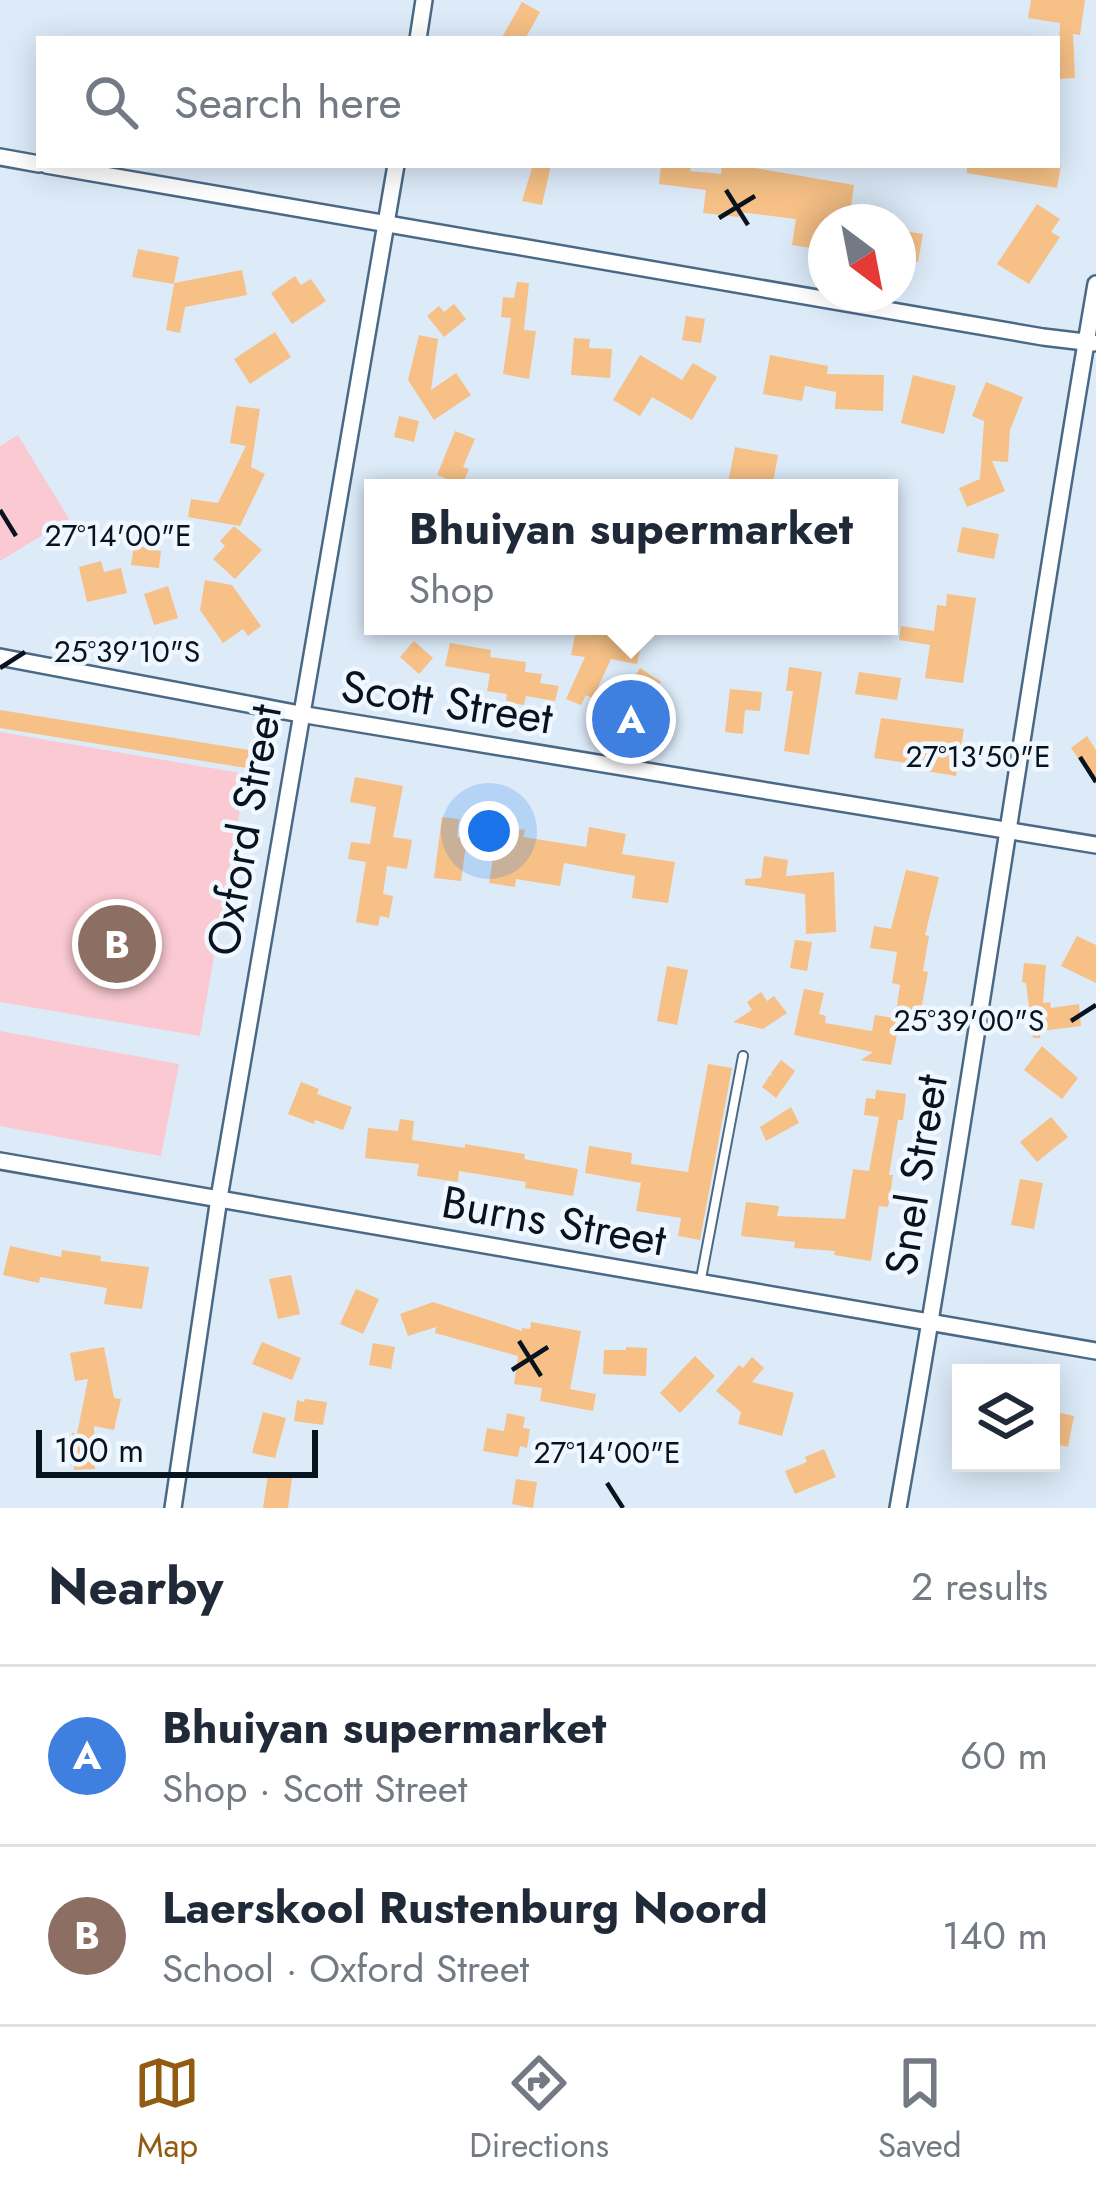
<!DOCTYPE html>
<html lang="en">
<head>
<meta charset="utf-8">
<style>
	:root { --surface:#fff; --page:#f2f2f3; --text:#1f2937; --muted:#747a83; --line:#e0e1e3; --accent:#915c11 }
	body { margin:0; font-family:Jost,sans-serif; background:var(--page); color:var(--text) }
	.controls { position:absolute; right:36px; bottom:36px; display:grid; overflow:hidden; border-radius:0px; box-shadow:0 6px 30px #0003 }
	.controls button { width:108px; height:108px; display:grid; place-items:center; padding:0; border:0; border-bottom:3px solid var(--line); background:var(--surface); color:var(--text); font:60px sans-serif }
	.compass { position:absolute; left:808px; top:204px; width:108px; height:108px; border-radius:50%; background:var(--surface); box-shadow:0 6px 30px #0003; rotate:148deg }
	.scale { position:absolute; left:36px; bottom:30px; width:282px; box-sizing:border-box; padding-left:12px; border:6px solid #07131e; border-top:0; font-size:33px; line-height:42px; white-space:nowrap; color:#07131e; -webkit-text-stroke:9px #f0f7fe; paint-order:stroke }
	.you { position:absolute; left:489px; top:831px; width:42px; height:42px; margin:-30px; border:9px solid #fff; border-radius:50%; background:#1a73e8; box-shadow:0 0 0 18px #1a73e833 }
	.badge { display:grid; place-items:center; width:78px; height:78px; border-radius:50%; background:var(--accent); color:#fff; font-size:39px; font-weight:700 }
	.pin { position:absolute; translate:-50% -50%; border:6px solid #fff; box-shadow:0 3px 12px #0006 }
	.popup { position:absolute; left:364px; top:479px; width:534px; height:156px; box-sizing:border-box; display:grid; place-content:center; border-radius:0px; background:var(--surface); filter:drop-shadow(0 3px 9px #0005); font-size:39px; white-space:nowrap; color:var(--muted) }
	.popup b { font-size:45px; color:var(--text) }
	.popup::after { content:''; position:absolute; left:50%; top:100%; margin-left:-24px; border:24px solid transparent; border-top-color:var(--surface) }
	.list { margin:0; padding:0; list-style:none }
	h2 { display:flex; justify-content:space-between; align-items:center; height:156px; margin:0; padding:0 48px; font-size:51px }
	h2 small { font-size:39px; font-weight:400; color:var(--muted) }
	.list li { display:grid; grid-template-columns:78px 1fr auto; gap:36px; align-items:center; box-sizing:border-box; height:180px; padding:0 48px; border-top:3px solid var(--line) }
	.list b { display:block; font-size:45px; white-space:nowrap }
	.list p { margin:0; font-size:39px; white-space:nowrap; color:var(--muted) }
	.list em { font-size:39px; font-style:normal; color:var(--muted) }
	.icon { flex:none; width:66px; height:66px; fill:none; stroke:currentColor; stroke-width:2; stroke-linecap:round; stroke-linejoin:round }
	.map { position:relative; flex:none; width:1096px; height:1508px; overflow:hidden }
	.search { position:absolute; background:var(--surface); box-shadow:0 6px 30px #0003; left:36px; right:36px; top:36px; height:132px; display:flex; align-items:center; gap:30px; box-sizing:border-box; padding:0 42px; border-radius:0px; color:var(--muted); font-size:45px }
	.sheet { height:516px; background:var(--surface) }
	nav { display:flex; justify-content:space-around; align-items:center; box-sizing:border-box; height:168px; border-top:3px solid var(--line); background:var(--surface); font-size:33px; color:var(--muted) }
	nav a { display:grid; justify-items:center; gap:6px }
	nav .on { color:var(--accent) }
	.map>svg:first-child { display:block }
</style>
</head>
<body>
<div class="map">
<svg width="1096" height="1508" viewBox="0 0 1096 1508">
	<rect width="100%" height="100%" fill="#ddebf9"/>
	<g fill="#fac9d1">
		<path d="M18 435 69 519 0 561V446Z"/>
		<path d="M0 732 246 774 200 1036 0 1002Z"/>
		<path d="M0 1031 179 1064 161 1156 0 1126Z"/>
	</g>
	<g fill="#f6c086">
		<path d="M1031 0H1085L1080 35 1073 34 1075 78 1057 79 1060 23 1028 18Z"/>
		<path d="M522 2 540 12 525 39H501Z"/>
		<path d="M533 165H551L542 205 522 201Z"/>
		<path d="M661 165H691L690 171 721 174 722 166 755 168 854 185 849 222H826L824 250 792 245 796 219 739 212V217L703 213 706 190 659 184Z"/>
		<path d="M967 165H1061L1057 188 967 173Z"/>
		<path d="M1037 204 1060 219 1051 232 1060 237 1029 284 997 264Z"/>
		<path d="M898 230 923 234 918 262 898 259Z"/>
		<path d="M138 249 179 257 174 283 242 270 247 295 185 307 180 333 166 330 174 284 132 277Z"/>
		<path d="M295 276 301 285 311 279 326 301 292 324 271 293Z"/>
		<path d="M517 282 529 283 524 330 536 331 529 379 503 374 511 318 501 317 503 297 514 298Z"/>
		<path d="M454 304 466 319 444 337 427 316 439 306 444 312Z"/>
		<path d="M686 316 705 319 701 343 682 340Z"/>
		<path d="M275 332 291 357 250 384 234 359Z"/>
		<path d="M419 335 438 339 431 390 456 373 471 395 434 420 408 380Z"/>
		<path d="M574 338 590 339 589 348 612 349 610 378 571 375Z"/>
		<path d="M640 355 682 380 693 363 717 377 692 420 652 397 640 416 613 400Z"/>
		<path d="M770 355 828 366 827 374 884 375 883 411 835 409 836 392 805 386 802 401 763 394Z"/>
		<path d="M913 375 956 386 944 434 901 423Z"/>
		<path d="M986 382 1023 397 1010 430 1008 462 992 461 1005 491 967 507 959 488 980 479 984 421 972 416Z"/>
		<path d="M236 406 260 409 251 467 265 474 240 526 188 517 191 499 218 503 246 446 230 443Z"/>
		<path d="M399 416 419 421 414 442 394 437Z"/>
		<path d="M455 431 475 439 463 467 469 469 462 485 437 475Z"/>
		<path d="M735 447 778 455 772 488H727Z"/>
		<path d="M234 526 262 550 235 579 213 559 225 546 220 541Z"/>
		<path d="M962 527 999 534 994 559 957 552Z"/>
		<path d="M135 539 153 541 152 550 161 551 159 568 131 565Z"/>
		<path d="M101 561 104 572 121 568 127 593 87 602 79 567Z"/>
		<path d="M205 580 232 585 261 626 248 636 243 629 223 643 200 610Z"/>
		<path d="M168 586 178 618 154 625 144 594Z"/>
		<path d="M947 594 976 598 963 683 925 678 930 645 899 640 901 626 934 631 937 605 946 606Z"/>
		<path d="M577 626 616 633 617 626 644 631 637 664 611 659 593 698 586 695 581 705 566 699 585 657 571 655Z"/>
		<path d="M414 641 433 658 419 674 400 657Z"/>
		<path d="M450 643 491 650 490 657 526 662 525 672 542 674 540 683 559 686 555 701 526 696 524 705 506 702 507 694 487 691 490 674 445 666Z"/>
		<path d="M789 667 822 672 809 755 784 751 793 691H786Z"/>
		<path d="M640 668 661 682 639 716 618 702Z"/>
		<path d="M859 672 901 678 897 700 855 694Z"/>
		<path d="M730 689 762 692 760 711 745 710 743 734 725 732Z"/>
		<path d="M0 710 249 750 246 768 0 728Z"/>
		<path d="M881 718 964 729 956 776 926 771 927 766 874 758Z"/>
		<path d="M1087 736 1096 750V784L1071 748Z"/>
		<path d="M355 777 403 786 393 837 412 840 407 869 387 866 383 894 393 896 389 918 380 916 378 926 356 922 366 862 348 859 351 842 370 844 376 807 350 802Z"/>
		<path d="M442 817 459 819 457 837 467 838 461 881 434 878Z"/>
		<path d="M589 827 626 834 622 854 675 862 668 903 632 898 635 876 564 863 560 886 516 879 515 887 489 883 495 846 507 848 510 828 525 830 523 837 586 847Z"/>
		<path d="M764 856 788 860 786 876 834 872 836 932 806 934 805 894 745 885V879L761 878Z"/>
		<path d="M906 870 939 877 925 935 929 936 923 971 928 972 920 1016 896 1012 900 985 892 983 897 952 870 948 874 926 891 929Z"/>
		<path d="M1077 936 1096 945V983L1061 966Z"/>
		<path d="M795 940 812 942 807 971 790 968Z"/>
		<path d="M1024 963 1046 965 1043 1003 1050 1002 1051 1008 1079 1004 1081 1026 1041 1031 1040 1038H1033L1026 983 1022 982Z"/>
		<path d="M667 966 688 970 677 1025 657 1021Z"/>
		<path d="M804 989 824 993 819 1014 826 1016 825 1023 872 1031 875 1015 900 1019 891 1065 861 1060 873 1052 794 1035Z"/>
		<path d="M761 992 767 1001 774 996 787 1013 763 1029 733 1022 752 1010 747 1002Z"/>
		<path d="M1042 1046 1078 1078 1062 1099 1024 1070Z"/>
		<path d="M781 1060 795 1071 776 1098 762 1087 770 1075 773 1076 771 1073Z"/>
		<path d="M708 1064 732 1068 700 1240 678 1236 681 1218 636 1211 641 1183 585 1173 589 1146 632 1153 631 1164 688 1172Z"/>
		<path d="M301 1082 319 1089 317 1094 352 1107 343 1130 315 1120 314 1124 288 1114Z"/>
		<path d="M876 1090 906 1094 903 1120H898L889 1175H893L888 1207 879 1206 871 1261 834 1255 835 1251 794 1248 795 1242 741 1236 746 1202 779 1206 777 1216 845 1219 853 1169 869 1171 879 1117 864 1115 866 1098 875 1099Z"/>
		<path d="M791 1107 799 1123 766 1141 760 1127Z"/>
		<path d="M1051 1117 1068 1137 1037 1162 1020 1142Z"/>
		<path d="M400 1119 414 1121 412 1140 465 1148V1144L525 1154 524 1159 578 1169 573 1196 525 1188 526 1182 459 1171 458 1182 417 1176 419 1164 365 1158 368 1128 398 1131Z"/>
		<path d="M1020 1179 1043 1183 1034 1229 1011 1225Z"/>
		<path d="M10 1246 61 1257 62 1250 101 1256 100 1261 149 1267 142 1309 104 1304 107 1288 40 1277 39 1283 3 1275Z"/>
		<path d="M291 1275 300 1314 278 1319 269 1279Z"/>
		<path d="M356 1289 379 1299 363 1334 340 1324Z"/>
		<path d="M433 1302 522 1331V1328L530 1329 531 1322 581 1331 570 1389 596 1394 593 1411 540 1401 542 1388 514 1384 518 1356 435 1333 436 1327 408 1336 400 1314Z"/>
		<path d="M262 1342 301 1358 292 1380 252 1364Z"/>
		<path d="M373 1343 395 1347 391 1369 369 1365Z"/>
		<path d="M104 1347 114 1398 121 1399 114 1430 94 1426 95 1469 74 1470 72 1433 77 1434 88 1379 75 1381 70 1353Z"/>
		<path d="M626 1347 647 1348 646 1376 603 1374 604 1350H626Z"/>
		<path d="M695 1356 715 1376 680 1413 660 1393Z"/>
		<path d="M752 1357 764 1368 752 1382 794 1393 782 1436 738 1424 741 1412 716 1391 739 1365 743 1368Z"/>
		<path d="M305 1399 327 1402 323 1425 294 1421 297 1400 304 1402Z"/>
		<path d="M1051 1411 1074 1416 1068 1447 1051 1443Z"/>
		<path d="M263 1412 286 1418 275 1458 252 1453Z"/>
		<path d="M507 1413 525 1417 523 1428 530 1429 527 1448 520 1446 518 1457 483 1451 487 1428 504 1431Z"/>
		<path d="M824 1449 836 1477 795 1494 785 1471 807 1462 805 1457Z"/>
		<path d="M268 1475 292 1478 288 1508H263Z"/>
		<path d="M516 1479 537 1482 533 1508 512 1504Z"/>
	</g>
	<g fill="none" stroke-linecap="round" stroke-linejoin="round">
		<defs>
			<path id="lane" d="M700 1284 743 1056"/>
			<g id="street">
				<path d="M418 39 424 0"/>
				<path d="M0 157 39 164"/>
				<path d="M46 165 1043 337 1093 343"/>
				<path d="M0 657 300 714 1096 845"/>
				<path d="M0 1161 1096 1351"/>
				<path d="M173 1508 219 1198 396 165"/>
				<path d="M898 1508C970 1101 1026 692 1096 284"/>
			</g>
		</defs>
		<use href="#lane" stroke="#4a6987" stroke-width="12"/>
		<use href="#street" stroke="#4a6987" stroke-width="20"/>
		<use href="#lane" stroke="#fff" stroke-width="8"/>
		<use href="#street" stroke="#fff" stroke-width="15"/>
	</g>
	<path fill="none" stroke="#07131e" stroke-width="4.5" d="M726 190 748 225M719 218 755 196M0 510 16 536M0 668 25 652M1080 757 1096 782M1071 1021 1096 1005M519 1341 541 1376M512 1370 548 1347M607 1483 623 1508"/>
	<g text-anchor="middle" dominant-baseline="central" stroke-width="9" stroke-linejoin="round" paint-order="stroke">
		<g font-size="45" fill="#07131e" stroke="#f0f7fe">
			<text transform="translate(447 702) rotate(9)">Scott Street</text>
			<text transform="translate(244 830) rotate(-80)">Oxford Street</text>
			<text transform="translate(916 1175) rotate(-81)">Snel Street</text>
			<text transform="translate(554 1221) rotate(10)">Burns Street</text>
		</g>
	</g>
	<g font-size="30" text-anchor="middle" fill="#07131e" stroke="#f0f7fe" stroke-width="9" stroke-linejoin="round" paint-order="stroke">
		<text x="118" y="546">27°14'00"E</text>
		<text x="127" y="662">25°39'10"S</text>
		<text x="978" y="767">27°13'50"E</text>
		<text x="969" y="1031">25°39'00"S</text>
		<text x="607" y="1463">27°14'00"E</text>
	</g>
</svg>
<div class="controls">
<button><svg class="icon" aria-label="layers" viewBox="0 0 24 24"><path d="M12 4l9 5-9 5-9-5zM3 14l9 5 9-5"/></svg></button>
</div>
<svg class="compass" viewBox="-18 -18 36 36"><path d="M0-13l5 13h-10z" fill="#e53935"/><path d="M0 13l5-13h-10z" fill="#747a83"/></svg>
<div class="scale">100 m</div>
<div class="you"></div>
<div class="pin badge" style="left:631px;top:719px;background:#3f7fe0">A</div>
<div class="popup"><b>Bhuiyan supermarket</b>Shop</div>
<div class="pin badge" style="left:117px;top:944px;background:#8d6e63">B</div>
<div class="search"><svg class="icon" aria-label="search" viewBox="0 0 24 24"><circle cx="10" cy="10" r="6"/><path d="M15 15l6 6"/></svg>Search here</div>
</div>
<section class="sheet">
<h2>Nearby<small>2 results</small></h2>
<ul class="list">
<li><span class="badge" style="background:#3f7fe0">A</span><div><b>Bhuiyan supermarket</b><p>Shop · Scott Street</p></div><em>60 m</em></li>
<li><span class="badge" style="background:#8d6e63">B</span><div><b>Laerskool Rustenburg Noord</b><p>School · Oxford Street</p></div><em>140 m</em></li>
</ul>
</section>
<nav>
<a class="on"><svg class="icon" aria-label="map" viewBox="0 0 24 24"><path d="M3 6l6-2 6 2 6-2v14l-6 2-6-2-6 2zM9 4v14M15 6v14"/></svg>Map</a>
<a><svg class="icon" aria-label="directions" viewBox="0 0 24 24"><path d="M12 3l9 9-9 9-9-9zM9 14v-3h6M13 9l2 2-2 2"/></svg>Directions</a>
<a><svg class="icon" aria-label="saved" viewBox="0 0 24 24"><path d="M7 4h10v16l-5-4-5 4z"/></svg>Saved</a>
</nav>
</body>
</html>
